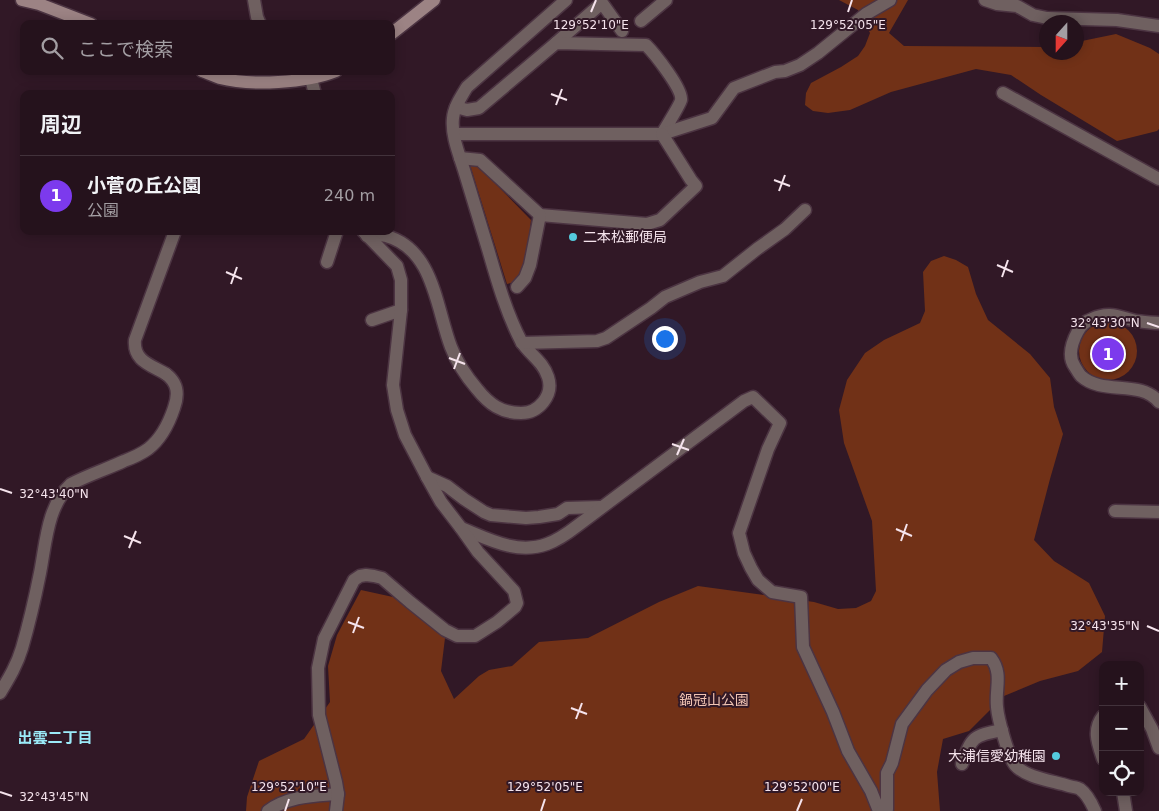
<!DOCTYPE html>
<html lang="ja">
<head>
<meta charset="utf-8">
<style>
	:root { --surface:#25121c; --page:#312029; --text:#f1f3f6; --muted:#a39ea3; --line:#42323b; --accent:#7c3aed }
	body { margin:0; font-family:"DejaVu Sans","Noto Sans JP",sans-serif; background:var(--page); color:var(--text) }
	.controls { position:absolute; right:15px; bottom:15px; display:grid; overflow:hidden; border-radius:10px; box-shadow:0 2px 12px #0003 }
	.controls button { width:45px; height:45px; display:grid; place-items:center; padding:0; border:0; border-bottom:1px solid var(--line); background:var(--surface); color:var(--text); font:25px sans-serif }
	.compass { position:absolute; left:1039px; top:15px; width:45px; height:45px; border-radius:50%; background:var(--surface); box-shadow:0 2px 12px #0003; rotate:201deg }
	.you { position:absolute; left:664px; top:338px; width:18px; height:18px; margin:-12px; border:4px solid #fff; border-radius:50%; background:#1a73e8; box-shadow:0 0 0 8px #1a73e833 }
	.badge { display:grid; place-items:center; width:32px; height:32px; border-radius:50%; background:var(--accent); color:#fff; font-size:16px; font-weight:700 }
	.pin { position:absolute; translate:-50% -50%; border:2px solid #fff; box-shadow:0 1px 5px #0006 }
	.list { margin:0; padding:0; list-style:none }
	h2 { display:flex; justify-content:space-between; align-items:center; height:65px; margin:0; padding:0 20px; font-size:21px }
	h2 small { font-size:16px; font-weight:400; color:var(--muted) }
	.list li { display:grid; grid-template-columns:32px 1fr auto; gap:15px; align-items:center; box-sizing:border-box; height:80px; padding:0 20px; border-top:1px solid var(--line) }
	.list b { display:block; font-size:19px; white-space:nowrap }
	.list p { margin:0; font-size:16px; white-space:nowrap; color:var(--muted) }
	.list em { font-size:16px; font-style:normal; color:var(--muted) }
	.icon { flex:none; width:28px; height:28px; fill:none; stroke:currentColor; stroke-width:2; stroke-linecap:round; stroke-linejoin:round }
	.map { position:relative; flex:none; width:1159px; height:811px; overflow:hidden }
	.search { position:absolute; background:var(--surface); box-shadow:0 2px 12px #0003; left:20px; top:20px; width:375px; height:55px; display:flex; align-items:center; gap:12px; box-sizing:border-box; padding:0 18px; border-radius:10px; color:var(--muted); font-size:19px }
	.panel { position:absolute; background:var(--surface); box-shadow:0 2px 12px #0003; left:20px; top:90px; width:375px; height:145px; border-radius:10px }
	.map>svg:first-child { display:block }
</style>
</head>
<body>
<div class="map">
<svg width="1159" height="811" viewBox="0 0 1159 811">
	<rect width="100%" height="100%" fill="#311826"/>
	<g fill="#713117">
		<path d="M839 0H908L889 33 904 46 1046 47V52H1076L1077 42 1116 34 1150 48 1159 54V129L1157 131 1117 141 1041 95 1011 75 976 69 891 92 850 110 828 113 813 111 805 105 806 93 811 83 841 67 858 56 865 46 870 33 858 10Z"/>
		<path d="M470 165 478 166 531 220 526 267 514 282 507 284Z"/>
		<path d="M944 256 956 260 968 267 976 294 988 320 1030 354 1050 378 1054 407 1063 434 1050 479 1034 540 1054 561 1089 583 1105 616 1102 652 1078 671 1040 681 1004 696 969 731 943 739 937 772 940 811H246L247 797 259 761 304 739 330 702 328 666 337 635 361 590 393 597 445 638 441 671 454 699 479 676 489 670 512 666 539 642 588 638 659 602 698 586 814 602 838 609 856 608 871 601 876 591 872 521 844 443 839 410 847 380 865 353 884 340 920 323 925 311 923 272 931 261Z"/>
		<circle cx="1108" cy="351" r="29"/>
	</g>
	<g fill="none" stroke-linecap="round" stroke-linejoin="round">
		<defs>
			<g id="minor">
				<path d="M254 0 257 17 260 24"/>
				<path d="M985 0 997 4 1017 6 1033 15 1047 18 1117 20 1159 26"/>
				<path d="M641 21 666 0"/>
				<path d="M556 43 602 3 622 31"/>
				<path d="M309 71 315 94"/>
				<path d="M1003 93 1159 179"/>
				<path d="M456 107 467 110 479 108 556 43 646 45C654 53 683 89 681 100 680 105 666 127 662 134"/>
				<path d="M454 134H662L712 118 734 88 775 72 785 71 800 65 818 53 866 14 890 0"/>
				<path d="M460 158 480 160 540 215 647 224 660 220 696 186 691 180 662 134"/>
				<path d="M367 236C373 235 380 234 386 236 434 249 436 308 451 347 457 363 466 376 477 389 489 404 501 413 521 413 539 413 554 395 548 377 543 361 529 354 521 341 506 312 497 280 488 249 480 223 472 196 464 170 459 154 451 135 453 118 454 107 461 97 467 87L566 0"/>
				<path d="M327 262 337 231"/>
				<path d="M517 287 525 278 530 265 540 215"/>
				<path d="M372 320 401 310"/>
				<path d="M1159 323C1151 323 1144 322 1136 321 1119 317 1109 311 1092 319 1086 321 1081 325 1078 331 1072 342 1067 356 1075 367 1077 370 1079 374 1081 376 1103 396 1140 379 1159 402"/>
				<path d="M522 343 597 341 606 338 651 308 665 297 700 282 723 276 757 249 785 229 805 210"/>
				<path d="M166 374C151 365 133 361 135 340L175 231"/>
				<path d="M427 477 447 486 464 499 484 512 491 515 526 518 539 517 558 514 567 508 601 507"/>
				<path d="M1115 511 1159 512"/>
				<path d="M461 528C488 539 517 555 547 544 558 540 568 533 577 526L744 401 753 397 780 423 768 449 739 533 744 553 751 568 758 580 772 592 801 597 803 647 833 712 848 751 871 791 879 811"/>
				<path d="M1140 707 1152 729 1159 748"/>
				<path d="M1103 716C1092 730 1098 744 1103 759"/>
				<path d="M962 764C972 736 973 736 1002 730"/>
				<path d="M1123 792 1126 811"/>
				<path d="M268 811C288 796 313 796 338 794"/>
				<path d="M336 811 338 794 336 782 319 715 318 668 324 639 354 580 360 576 366 575 374 576 382 578 410 602 445 630 457 636H475L497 622 515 607 517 603 514 591 478 552 461 528 441 502 427 477 405 435 397 410 393 385 401 310V280L397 266 363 231"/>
				<path d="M882 811 887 809V773L892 763 902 724 927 690 946 670 959 662 973 658H991C1003 674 995 688 997 707 998 719 1008 756 1015 765 1026 778 1054 781 1069 786 1072 787 1077 787 1080 789 1087 794 1092 804 1095 811"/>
			</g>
			<path id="tertiary" d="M0 693C9 678 17 665 22 648 29 624 35 598 40 573 46 543 47 506 71 484 88 475 107 469 124 461 132 458 141 454 148 449 161 439 169 423 174 408 179 394 178 383 166 374"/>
			<g id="secondary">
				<path d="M22 0 39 4 91 24"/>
				<path d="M391 34 434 0"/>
				<path d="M202 71C208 73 214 76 220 78 251 86 306 83 336 71"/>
			</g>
		</defs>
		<use href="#minor" stroke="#4c3442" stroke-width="15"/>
		<use href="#tertiary" stroke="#4c3442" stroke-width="15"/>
		<use href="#secondary" stroke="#4c3442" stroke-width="15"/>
		<use href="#minor" stroke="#6f6060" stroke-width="12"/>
		<use href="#tertiary" stroke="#6f6060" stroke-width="12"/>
		<use href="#secondary" stroke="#9c8384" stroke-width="12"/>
	</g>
	<path fill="none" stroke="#f5e3ec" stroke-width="2" d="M591 12 596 0M848 12 852 0M551 94 567 100M556 105 562 89M774 180 790 186M779 191 785 175M997 265 1013 272M226 272 242 279M1002 277 1008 260M231 284 237 267M1147 323 1159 327M449 358 465 364M454 369 460 353M672 444 689 450M677 455 684 439M0 489 12 493M896 529 912 536M124 536 141 543M901 541 907 524M129 548 136 531M348 622 364 628M1147 626 1159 631M353 633 359 617M571 708 587 714M576 719 582 703M0 792 12 796M285 811 289 799M541 811 545 799M797 811 802 799"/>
	<g fill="#54cadd" stroke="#311826" stroke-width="2">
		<circle cx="573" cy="237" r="5"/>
		<circle cx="1056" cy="756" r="5"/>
	</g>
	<g text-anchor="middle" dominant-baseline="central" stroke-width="4" stroke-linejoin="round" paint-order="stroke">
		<g font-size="14" fill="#f5e3ec" stroke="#311826" text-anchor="start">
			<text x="583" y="237">二本松郵便局</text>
			<text x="1046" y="756" text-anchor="end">大浦信愛幼稚園</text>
		</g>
		<g font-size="14" fill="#f2c5b4" stroke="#311826">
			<text x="714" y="700">鍋冠山公園</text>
		</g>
		<g font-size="15" font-weight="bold" fill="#9beaf8" stroke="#311826">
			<text x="55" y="738">出雲二丁目</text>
		</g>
	</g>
	<g font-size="12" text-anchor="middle" fill="#f5e3ec" stroke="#311826" stroke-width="4" stroke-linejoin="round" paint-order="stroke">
		<text x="591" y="29">129°52'10"E</text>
		<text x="848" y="29">129°52'05"E</text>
		<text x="1105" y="327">32°43'30"N</text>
		<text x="54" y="498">32°43'40"N</text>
		<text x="1105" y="630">32°43'35"N</text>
		<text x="289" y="791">129°52'10"E</text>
		<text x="545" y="791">129°52'05"E</text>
		<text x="802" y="791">129°52'00"E</text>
		<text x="54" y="801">32°43'45"N</text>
	</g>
</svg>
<div class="controls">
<button>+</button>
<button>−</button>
<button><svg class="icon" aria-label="locate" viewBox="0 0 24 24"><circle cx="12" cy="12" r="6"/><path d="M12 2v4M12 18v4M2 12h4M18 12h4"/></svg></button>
</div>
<svg class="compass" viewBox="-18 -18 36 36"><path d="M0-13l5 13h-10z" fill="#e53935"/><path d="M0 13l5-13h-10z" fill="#a39ea3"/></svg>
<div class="you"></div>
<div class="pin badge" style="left:1108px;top:354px">1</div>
<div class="search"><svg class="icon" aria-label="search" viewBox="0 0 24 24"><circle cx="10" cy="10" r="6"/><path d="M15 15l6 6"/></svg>ここで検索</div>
<section class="panel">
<h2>周辺<small></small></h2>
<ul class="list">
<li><span class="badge">1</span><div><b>小菅の丘公園</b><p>公園</p></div><em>240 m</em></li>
</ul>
</section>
</div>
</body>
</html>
